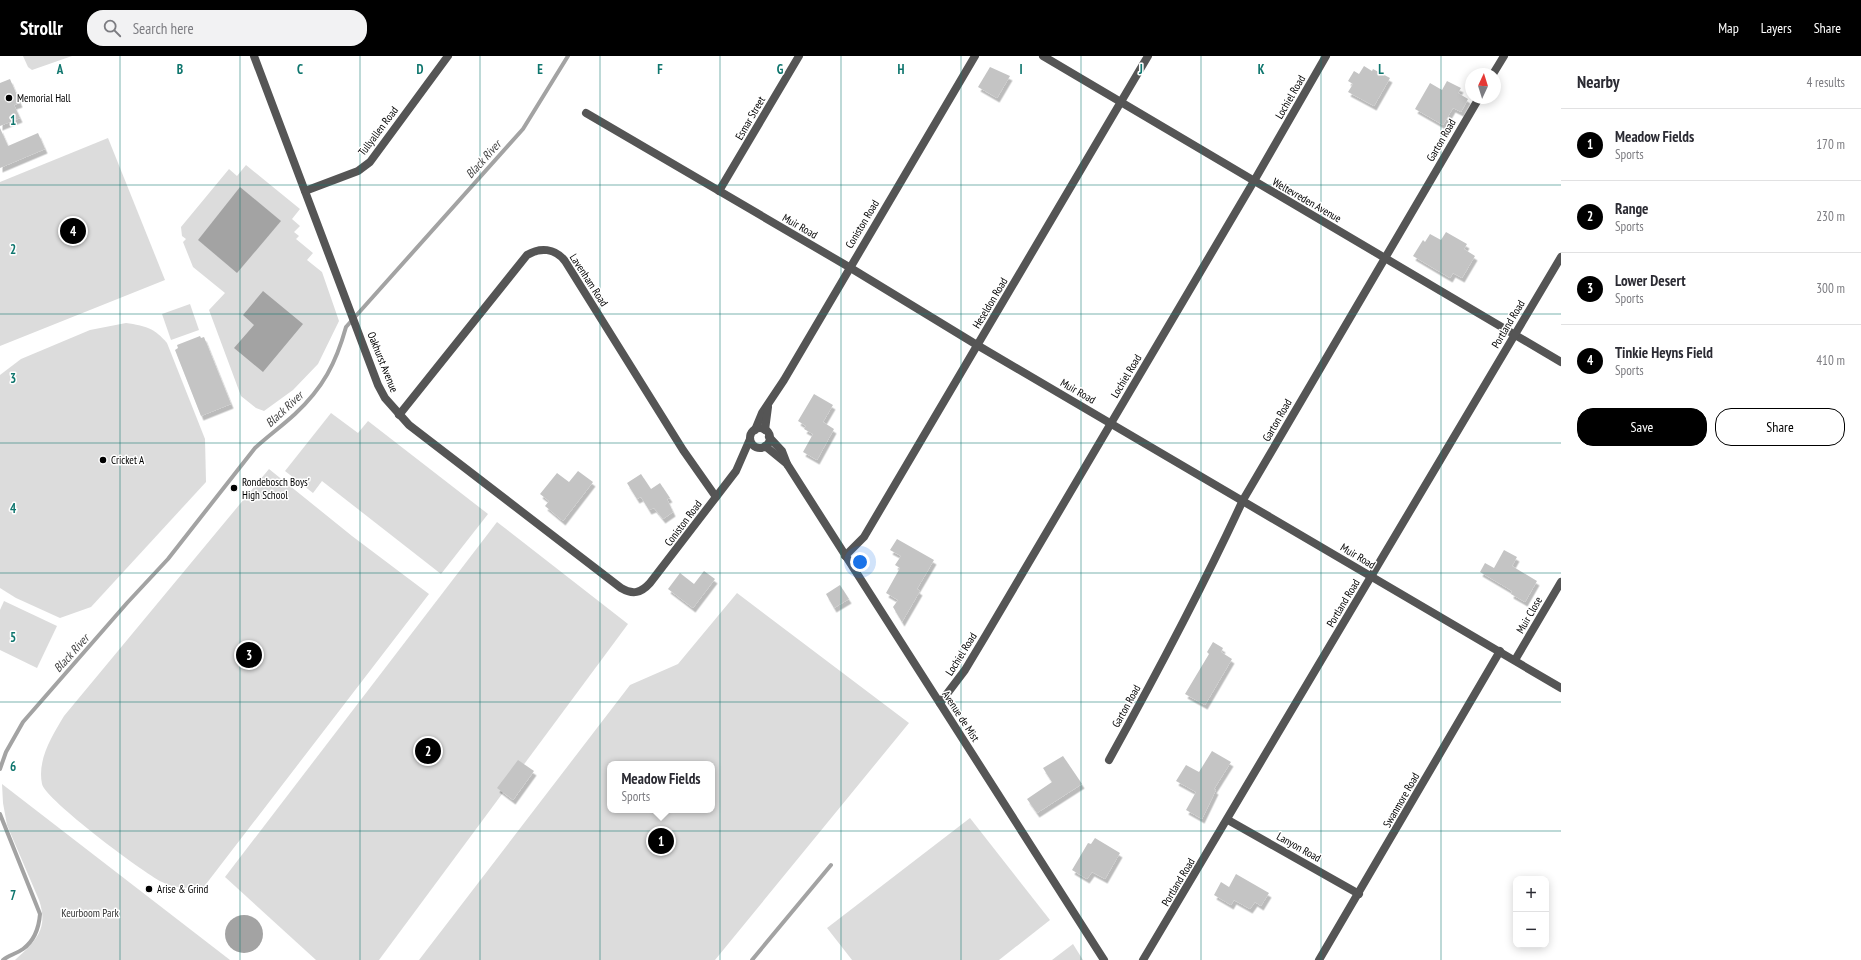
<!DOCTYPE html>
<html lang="en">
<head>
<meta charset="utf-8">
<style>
	:root { --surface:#fff; --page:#f2f2f3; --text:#2b2b33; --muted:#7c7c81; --line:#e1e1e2; --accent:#000 }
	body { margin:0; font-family:"PT Sans Narrow",sans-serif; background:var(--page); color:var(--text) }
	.controls { position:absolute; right:12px; bottom:12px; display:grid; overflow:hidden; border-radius:8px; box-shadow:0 2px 10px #0003 }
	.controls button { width:36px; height:36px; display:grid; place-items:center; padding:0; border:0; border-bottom:1px solid var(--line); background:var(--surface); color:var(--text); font:20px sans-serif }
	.compass { position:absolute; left:1465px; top:12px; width:36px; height:36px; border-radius:50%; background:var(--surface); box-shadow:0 2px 10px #0003; rotate:4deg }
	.you { position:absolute; left:860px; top:506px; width:14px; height:14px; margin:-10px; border:3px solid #fff; border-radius:50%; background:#1a73e8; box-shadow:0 0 0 6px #1a73e833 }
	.badge { display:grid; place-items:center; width:26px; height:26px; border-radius:50%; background:var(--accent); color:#fff; font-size:13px; font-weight:700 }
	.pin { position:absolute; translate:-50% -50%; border:2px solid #fff; box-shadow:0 1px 4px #0006 }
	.popup { position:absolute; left:607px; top:705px; width:108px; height:52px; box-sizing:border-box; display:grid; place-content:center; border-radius:8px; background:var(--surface); filter:drop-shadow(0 1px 3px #0005); font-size:13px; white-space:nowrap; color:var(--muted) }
	.popup b { font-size:15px; color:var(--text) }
	.popup::after { content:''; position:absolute; left:50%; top:100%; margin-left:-8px; border:8px solid transparent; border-top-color:var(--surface) }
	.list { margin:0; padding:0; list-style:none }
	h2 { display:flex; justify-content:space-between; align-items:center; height:52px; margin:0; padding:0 16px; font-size:17px }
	h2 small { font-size:13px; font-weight:400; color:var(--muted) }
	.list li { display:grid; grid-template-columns:26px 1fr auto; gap:12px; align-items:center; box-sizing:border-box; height:72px; padding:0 16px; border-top:1px solid var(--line) }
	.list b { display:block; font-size:15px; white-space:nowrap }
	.list p { margin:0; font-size:13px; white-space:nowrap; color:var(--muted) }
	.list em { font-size:13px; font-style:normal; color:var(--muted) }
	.actions { display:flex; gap:8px; padding:12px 16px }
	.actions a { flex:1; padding:9px 0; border:1px solid var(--accent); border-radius:16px; text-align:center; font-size:14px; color:var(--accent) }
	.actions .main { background:var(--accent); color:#fff }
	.icon { flex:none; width:22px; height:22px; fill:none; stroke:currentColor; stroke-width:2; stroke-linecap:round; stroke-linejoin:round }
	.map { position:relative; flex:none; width:1561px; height:904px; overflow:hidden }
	header { display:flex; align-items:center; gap:24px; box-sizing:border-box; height:56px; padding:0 20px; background:var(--accent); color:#fff }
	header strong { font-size:19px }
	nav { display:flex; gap:22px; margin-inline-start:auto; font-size:14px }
	.search { width:280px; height:36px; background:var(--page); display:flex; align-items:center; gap:10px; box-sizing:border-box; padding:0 14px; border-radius:16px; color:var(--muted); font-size:15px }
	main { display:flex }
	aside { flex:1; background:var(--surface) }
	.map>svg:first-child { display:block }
</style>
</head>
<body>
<header>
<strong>Strollr</strong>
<div class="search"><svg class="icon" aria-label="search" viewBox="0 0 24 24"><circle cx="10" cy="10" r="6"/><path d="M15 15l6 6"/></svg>Search here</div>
<nav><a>Map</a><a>Layers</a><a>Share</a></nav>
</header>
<main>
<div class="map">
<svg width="1561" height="904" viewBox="0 0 1561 904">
	<defs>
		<filter id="shadow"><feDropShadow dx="2.5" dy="4.5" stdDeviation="0" flood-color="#0004"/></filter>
	</defs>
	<rect width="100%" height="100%" fill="#fff"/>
	<g fill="#dcdcdc" fill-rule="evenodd">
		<path d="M23 0H72L32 14 28 11Z"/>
		<path d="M108 82 165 224 0 290V126Z"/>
		<path d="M246 109 300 153 292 163 300 170 294 176 299 180 296 183 313 197 307 204 322 216 339 265 318 308 293 334 264 355 256 352 241 340 209 254 225 237 193 211 183 186 186 183 182 180 181 171 229 113 237 120Z"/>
		<path d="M190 248 199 274 171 284 162 258Z"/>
		<path d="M126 267C146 270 154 272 167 287L205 383 206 426 91 551 60 562 16 542 0 532V319L21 303 90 274Z"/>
		<path d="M331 357 358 377 368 365 488 458 441 518 322 425 313 437 285 415Z"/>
		<path d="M269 413 352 480 429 538 203 832C189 832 175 833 162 826 142 816 46 744 42 728 37 704 52 680 64 660Z"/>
		<path d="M497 466 628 568 379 904H316L225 821Z"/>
		<path d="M737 537 909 667 715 904H419L630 629 678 608ZM610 708H712V754H610Z"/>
		<path d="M4 545 57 570 37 612 0 594V554Z"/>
		<path d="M2 728 230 904H15C36 885 49 873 39 844L7 769 3 747Z"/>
		<path d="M970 762 1050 864 999 904H852L827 872Z"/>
		<path d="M1073 888 1083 904H1052Z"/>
	</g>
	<g fill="#a3a3a3">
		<path d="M240 131 281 165 237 217 198 184Z"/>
		<path d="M263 235 303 268 263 316 234 292 254 269 243 259Z"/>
		<circle cx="244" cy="878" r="19"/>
	</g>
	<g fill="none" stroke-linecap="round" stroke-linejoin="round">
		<g stroke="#a3a3a3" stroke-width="4">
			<path d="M0 713 6 696 23 666 127 547 168 503 255 392C268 380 282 370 295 358 323 332 336 307 346 271L523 73 568 0"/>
			<path d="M0 758 40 858C39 871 34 885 23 893 16 898 9 899 3 904"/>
			<path d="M752 904 831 809"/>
		</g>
	</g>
	<g fill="#c4c4c4" filter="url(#shadow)">
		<path d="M1364 10 1372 15 1373 13 1390 22 1374 50 1348 36 1353 28 1348 25 1354 15 1359 18Z"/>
		<path d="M990 11 1010 20 997 42 978 31Z"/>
		<path d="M10 23 20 47 14 49 20 62 0 70V27Z"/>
		<path d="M1447 25 1461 32 1458 37 1468 43 1461 56 1453 52 1443 69 1415 53 1430 27 1442 34Z"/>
		<path d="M0 72 8 90 38 77 45 93 0 112Z"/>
		<path d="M1446 176 1467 188 1464 193 1475 200 1462 222 1453 217 1450 222 1413 200 1423 184 1425 186 1430 178 1441 184Z"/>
		<path d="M200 280 201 282 204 281 231 348 201 360 175 294 178 292 177 289Z"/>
		<path d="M814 338 833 349 823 366 834 373 817 404 803 396 813 378 804 373 806 370 798 365Z"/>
		<path d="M578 415 593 426 563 465 545 450 549 445 540 438 557 417 569 426Z"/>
		<path d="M641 418 651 433 660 427 670 442 667 443 673 456 663 463 654 452 649 454 641 441 637 443 627 427Z"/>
		<path d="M897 483 934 504 917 533 920 535 902 566 893 551 898 544 886 537 900 512 895 509 901 500 890 494Z"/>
		<path d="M1504 494 1517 501 1512 510 1537 525 1525 546 1511 538 1512 535 1480 516 1485 507 1494 512Z"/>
		<path d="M704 515 715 523 693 552 668 533 680 517 694 528Z"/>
		<path d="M840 529 849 543 834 552 826 538Z"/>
		<path d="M1213 586 1223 592 1221 596 1232 603 1205 649 1185 638 1209 598 1207 596Z"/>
		<path d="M1212 695 1231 706 1214 733 1216 734 1202 763 1186 754 1196 736 1176 725 1186 709 1199 716Z"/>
		<path d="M1063 700 1082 728 1037 757 1027 743 1052 726 1043 712Z"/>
		<path d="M518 704 534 715 513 744 497 732Z"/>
		<path d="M1095 782 1120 797 1105 823 1092 816 1087 823 1072 814 1088 787 1091 788Z"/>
		<path d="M1236 818 1269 837 1261 850 1255 846 1250 853 1234 844 1231 849 1214 839 1221 826 1229 831Z"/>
	</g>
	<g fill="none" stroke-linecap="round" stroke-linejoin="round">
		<g stroke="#555" stroke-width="8">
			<path d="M254 0 378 329 385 342 409 369 621 532C633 539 641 537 650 527L736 415 750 383"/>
			<path d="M1043 0 1561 306"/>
			<path d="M1493 18 1504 0"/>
			<path d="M586 57 849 211 977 289 1561 632"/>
			<path d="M305 135 358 115 370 106 448 0"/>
			<path d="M719 135 799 0"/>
			<path d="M399 359 527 199C540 191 555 192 565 205L683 394 716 441"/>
			<circle cx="760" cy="382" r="10"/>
			<path d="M755 374 762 357 784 324 975 0"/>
			<path d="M765 374 768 351"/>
			<path d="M769 381 782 395 787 408"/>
			<path d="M765 390 787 408 1104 904"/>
			<path d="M845 500 864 481 1148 0"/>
			<path d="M1515 604 1561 526"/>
			<path d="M940 647 965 614 986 579 1254 125 1326 0"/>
			<path d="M1109 704C1156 619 1202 533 1243 444L1479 42"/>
			<path d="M1228 764 1359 838"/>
			<path d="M1143 904 1561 201"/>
			<path d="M1319 904 1500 595"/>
		</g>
	</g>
	<path fill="none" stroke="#0f766e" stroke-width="1" stroke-opacity="0.55" d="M120 0V904M240 0V904M360 0V904M480 0V904M600 0V904M720 0V904M841 0V904M961 0V904M1081 0V904M1201 0V904M1321 0V904M1441 0V904M0 129H1561M0 258H1561M0 387H1561M0 517H1561M0 646H1561M0 775H1561"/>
	<g fill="#000" stroke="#fff" stroke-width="1.5">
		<circle cx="9" cy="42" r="4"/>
		<circle cx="103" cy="404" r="4"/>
		<circle cx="234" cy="432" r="4"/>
		<circle cx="149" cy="833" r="4"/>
	</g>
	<g text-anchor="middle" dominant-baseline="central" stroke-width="3" stroke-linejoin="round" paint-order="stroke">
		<g font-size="11" fill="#000" stroke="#fff">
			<text transform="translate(1290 41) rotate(-60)">Lochiel Road</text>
			<text transform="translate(750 62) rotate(-60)">Esmar Street</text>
			<text transform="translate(378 75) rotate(-53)">Tullyallen Road</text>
			<text transform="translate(1441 84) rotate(-60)">Garton Road</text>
			<text transform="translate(1307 144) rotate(30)">Weltevreden Avenue</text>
			<text transform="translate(862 168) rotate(-59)">Coniston Road</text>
			<text transform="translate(800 170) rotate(30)">Muir Road</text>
			<text transform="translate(589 224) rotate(57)">Lavenham Road</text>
			<text transform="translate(990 247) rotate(-59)">Heseldon Road</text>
			<text transform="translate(1508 268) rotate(-59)">Portland Road</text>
			<text transform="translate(383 306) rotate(68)">Oakhurst Avenue</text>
			<text transform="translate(1126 320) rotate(-59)">Lochiel Road</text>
			<text transform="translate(1078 335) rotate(30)">Muir Road</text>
			<text transform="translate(1277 364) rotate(-60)">Garton Road</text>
			<text transform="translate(683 467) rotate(-53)">Coniston Road</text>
			<text transform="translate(1358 500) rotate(31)">Muir Road</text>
			<text transform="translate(1343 547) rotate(-59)">Portland Road</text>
			<text transform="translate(1529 559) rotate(-60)">Muir Close</text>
			<text transform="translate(961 598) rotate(-58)">Lochiel Road</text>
			<text transform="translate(1126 650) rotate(-61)">Garton Road</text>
			<text transform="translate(961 660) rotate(57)">Avenue de Mist</text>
			<text transform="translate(1401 744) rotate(-60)">Swanmore Road</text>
			<text transform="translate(1299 791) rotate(29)">Lanyon Road</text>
			<text transform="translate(1178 826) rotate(-59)">Portland Road</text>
		</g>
		<g font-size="11" fill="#000" stroke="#fff" text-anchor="start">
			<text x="17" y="42">Memorial Hall</text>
			<text x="111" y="404">Cricket A</text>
			<text x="242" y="426">Rondebosch Boys'<tspan x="242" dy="13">High School</tspan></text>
			<text x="157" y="833">Arise &amp; Grind</text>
		</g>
		<g font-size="11" fill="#333" stroke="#fff">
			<text x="90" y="857">Keurboom Park</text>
		</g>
		<g font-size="12" font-style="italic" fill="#444" stroke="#fff">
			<text transform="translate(483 103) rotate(-48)">Black River</text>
			<text transform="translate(284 353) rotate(-43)">Black River</text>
			<text transform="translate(71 597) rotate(-48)">Black River</text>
		</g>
	</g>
	<g font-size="13" text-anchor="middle" font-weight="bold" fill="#0f766e" stroke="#fff" stroke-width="3" stroke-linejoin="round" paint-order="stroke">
		<text x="60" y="18">A</text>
		<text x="180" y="18">B</text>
		<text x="300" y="18">C</text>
		<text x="420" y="18">D</text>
		<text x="540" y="18">E</text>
		<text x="660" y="18">F</text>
		<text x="780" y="18">G</text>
		<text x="901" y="18">H</text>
		<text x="1021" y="18">I</text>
		<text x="1141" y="18">J</text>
		<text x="1261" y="18">K</text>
		<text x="1381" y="18">L</text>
		<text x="13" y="69">1</text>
		<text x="13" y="198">2</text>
		<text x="13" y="327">3</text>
		<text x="13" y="457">4</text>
		<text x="13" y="586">5</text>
		<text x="13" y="715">6</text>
		<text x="13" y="844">7</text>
	</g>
</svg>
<div class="controls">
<button>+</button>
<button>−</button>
</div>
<svg class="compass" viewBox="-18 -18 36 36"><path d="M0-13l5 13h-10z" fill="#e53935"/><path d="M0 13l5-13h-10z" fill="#7c7c81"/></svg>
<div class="you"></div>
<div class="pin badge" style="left:661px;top:785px">1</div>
<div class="popup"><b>Meadow Fields</b>Sports</div>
<div class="pin badge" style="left:428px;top:695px">2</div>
<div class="pin badge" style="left:249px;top:599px">3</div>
<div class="pin badge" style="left:73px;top:175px">4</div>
</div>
<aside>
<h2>Nearby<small>4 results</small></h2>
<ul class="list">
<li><span class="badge">1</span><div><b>Meadow Fields</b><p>Sports</p></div><em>170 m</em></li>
<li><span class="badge">2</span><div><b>Range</b><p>Sports</p></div><em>230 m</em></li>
<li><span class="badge">3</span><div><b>Lower Desert</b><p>Sports</p></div><em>300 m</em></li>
<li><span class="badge">4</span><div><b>Tinkie Heyns Field</b><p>Sports</p></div><em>410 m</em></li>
</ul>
<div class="actions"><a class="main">Save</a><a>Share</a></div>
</aside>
</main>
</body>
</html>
